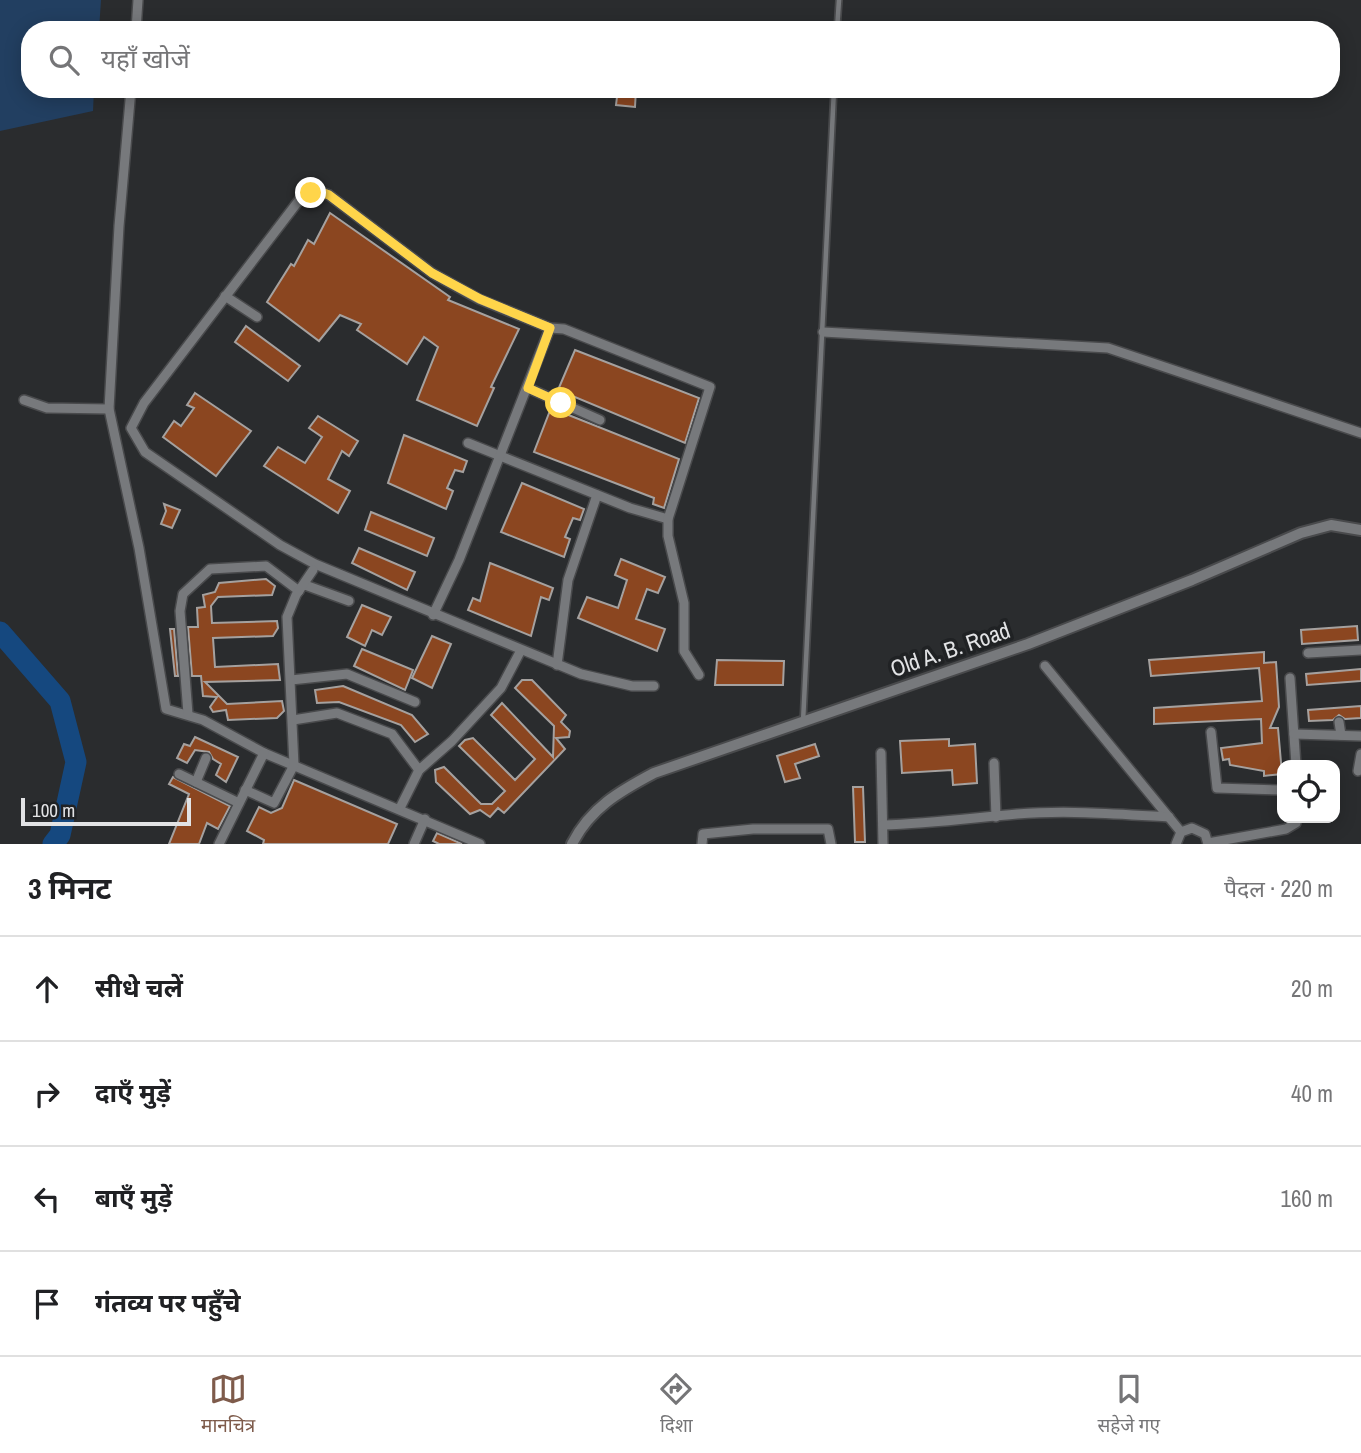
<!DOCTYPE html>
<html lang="hi">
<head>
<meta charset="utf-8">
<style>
	:root { --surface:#fff; --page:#f2f2f2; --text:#202124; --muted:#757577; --line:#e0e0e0; --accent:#7e5b4b }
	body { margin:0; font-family:"Archivo Narrow","Noto Sans Devanagari",sans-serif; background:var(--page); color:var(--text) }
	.controls { position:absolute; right:21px; bottom:21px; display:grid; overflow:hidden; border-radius:14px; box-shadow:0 4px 18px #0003 }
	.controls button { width:63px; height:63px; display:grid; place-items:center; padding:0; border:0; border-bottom:2px solid var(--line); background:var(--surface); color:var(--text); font:35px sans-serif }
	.scale { position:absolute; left:21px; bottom:18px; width:170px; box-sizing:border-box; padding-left:7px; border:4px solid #e2e3e5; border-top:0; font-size:19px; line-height:24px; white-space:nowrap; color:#e2e3e5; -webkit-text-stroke:5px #202224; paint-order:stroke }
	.stop { position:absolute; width:21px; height:21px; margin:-16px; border:5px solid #ffd54a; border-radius:50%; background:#fff }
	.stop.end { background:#ffd54a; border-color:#fff; box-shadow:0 2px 7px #0008 }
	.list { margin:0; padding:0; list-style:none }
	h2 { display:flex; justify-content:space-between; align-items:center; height:91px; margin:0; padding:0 28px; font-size:30px }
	h2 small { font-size:23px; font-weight:400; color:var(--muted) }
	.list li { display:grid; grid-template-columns:46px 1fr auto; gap:21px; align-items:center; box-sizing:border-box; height:105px; padding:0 28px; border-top:2px solid var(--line) }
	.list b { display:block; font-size:26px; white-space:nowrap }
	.list em { font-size:23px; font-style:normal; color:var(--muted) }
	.icon { flex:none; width:38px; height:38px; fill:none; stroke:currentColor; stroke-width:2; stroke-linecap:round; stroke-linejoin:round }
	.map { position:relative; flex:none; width:1361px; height:844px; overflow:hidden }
	.search { position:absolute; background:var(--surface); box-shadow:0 4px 18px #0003; left:21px; right:21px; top:21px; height:77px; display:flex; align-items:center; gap:18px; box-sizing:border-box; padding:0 24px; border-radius:28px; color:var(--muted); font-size:26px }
	.sheet { height:511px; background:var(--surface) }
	nav { display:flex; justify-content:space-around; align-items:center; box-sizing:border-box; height:98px; border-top:2px solid var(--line); background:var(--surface); font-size:19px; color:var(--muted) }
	nav a { display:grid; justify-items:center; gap:4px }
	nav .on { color:var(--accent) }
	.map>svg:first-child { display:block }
</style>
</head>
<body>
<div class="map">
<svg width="1361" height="844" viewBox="0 0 1361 844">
	<rect width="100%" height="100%" fill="#2a2c2e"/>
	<path fill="#223f61" d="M0 0H101L99 30H30V89H94L93 111 0 131Z"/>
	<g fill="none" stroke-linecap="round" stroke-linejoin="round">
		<path stroke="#15487f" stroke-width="21" d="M0 632 60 701 76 762 60 835 53 844"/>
	</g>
	<g fill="#8b4620" stroke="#a5a19f" stroke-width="2">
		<path d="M618 89H636L635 107 616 105Z"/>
		<path d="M330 213 450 297 448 300 519 329 491 387 494 388 477 426 417 400 438 347 424 337 407 364 357 330 361 324 340 315 319 341 267 302 291 264 294 266 308 240 314 244Z"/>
		<path d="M246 326 300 366 288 381 235 342Z"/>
		<path d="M575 350 699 398 685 443 558 390Z"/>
		<path d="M195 393 251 431 216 476 163 437 174 421 181 426 194 408 187 405Z"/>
		<path d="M551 408 679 459 664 508 653 504 654 498 534 452Z"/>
		<path d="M318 416 358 441 349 456 342 451 328 479 350 491 338 513 264 466 278 447 305 463 322 437 309 428Z"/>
		<path d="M404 435 467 461 463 472 455 470 447 488 453 491 446 509 388 483Z"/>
		<path d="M522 483 584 509 580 520 573 518 565 537 570 539 564 557 501 532Z"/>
		<path d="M164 504 180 510 172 528 161 524 166 511Z"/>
		<path d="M371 512 434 538 427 556 365 530Z"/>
		<path d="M359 548 415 572 407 590 352 563Z"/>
		<path d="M621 559 665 577 658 593 647 589 636 619 665 629 657 651 578 618 587 597 618 608 627 580 615 575Z"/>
		<path d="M490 563 553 588 549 600 541 597 531 636 468 610 473 598 480 601Z"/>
		<path d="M266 579 275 586 272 595 218 597 211 606 212 623 277 621 278 628 273 636 213 638 215 667 278 664 280 680 205 682 227 704 282 701 284 711 277 718 228 720 226 710 213 712 210 707 217 697 203 696 201 676H192L188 627H198L197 608 205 607 203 595 215 592 219 583Z"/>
		<path d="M362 605 391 617 382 635 372 630 365 646 347 637Z"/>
		<path d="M1357 626 1358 640 1302 644 1301 630Z"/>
		<path d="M170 629H174L178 676H175Z"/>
		<path d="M432 636 451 644 432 688 412 678Z"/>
		<path d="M362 649 413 670 405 690 354 666Z"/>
		<path d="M1264 652V663L1276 662 1279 707 1270 728H1278L1282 774 1264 776V771L1230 765 1229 759 1223 760 1221 748 1262 743 1261 719 1154 724V708L1262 701 1259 668 1151 676 1149 660Z"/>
		<path d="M717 660 784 661 783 685H715Z"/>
		<path d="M1361 669V681L1307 685 1306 674Z"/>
		<path d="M522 680H532L566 715 561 722 570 731 569 737 556 738 565 749 504 813 498 808 490 817 480 810 470 814 436 782 435 770 444 767 481 804H492L505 791 459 746 465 740 473 738 515 780 535 759 491 715 502 703 553 757 554 726 515 688Z"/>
		<path d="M343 686 412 715 428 734 415 742 401 725 339 702 317 703 315 690Z"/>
		<path d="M1361 706V718L1345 719 1339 715 1333 720 1309 721 1308 710Z"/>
		<path d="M195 737 238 757 226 782 216 775 221 764 213 759 209 752 195 750 187 763 177 758 184 744 190 746Z"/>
		<path d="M949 739V746L975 744 977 783 953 785 952 770 902 773 900 741Z"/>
		<path d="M815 744 819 756 795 764 800 778 785 782 777 756Z"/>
		<path d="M173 777 230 806 218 829 207 823 199 844H169L189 794 169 784Z"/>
		<path d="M294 780 397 824 388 844H263L264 840 247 831 259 807 271 813 282 808Z"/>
		<path d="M853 787H863L865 842H855Z"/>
		<path d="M437 833 462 844H439L433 841Z"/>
	</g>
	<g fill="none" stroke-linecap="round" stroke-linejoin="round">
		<defs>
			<g id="service">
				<path d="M837 30 839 0"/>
				<path d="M803 722 834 89"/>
			</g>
			<g id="minor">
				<path d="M136 30 138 0"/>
				<path d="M131 89 119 226 109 409 139 548 166 709 203 720 264 753 480 844"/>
				<path d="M225 296 257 317"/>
				<path d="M823 332 1108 348 1361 433"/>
				<path d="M528 388 600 420"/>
				<path d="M24 400 47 408 109 409"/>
				<path d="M468 443 630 508 668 519"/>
				<path d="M305 585 349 601"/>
				<path d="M433 615 459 560 550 328"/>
				<path d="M1308 653 1361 650"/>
				<path d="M557 665 568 580 597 495"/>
				<path d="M1045 666 1181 832"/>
				<path d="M1290 678 1296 765"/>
				<path d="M291 680 347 674 415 702"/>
				<path d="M654 686H632L581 674 315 564 280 545 145 452 131 428 144 403 300 199 318 191 329 195 432 273 479 299 550 328 564 329 710 387 668 519V536L684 603V651L699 675"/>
				<path d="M188 714 180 611 183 594 210 569 266 566 299 591"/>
				<path d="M293 720 337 713 392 734 419 770"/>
				<path d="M1339 722 1341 735"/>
				<path d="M1211 732 1217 788 1282 790"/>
				<path d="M1294 734 1361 736"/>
				<path d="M881 753 883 844"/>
				<path d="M994 763 996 817"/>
				<path d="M1358 771 1361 754"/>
				<path d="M179 774 239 803"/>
				<path d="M196 782 206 758"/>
				<path d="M245 790 274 803 294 765 287 617 296 595 313 570"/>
				<path d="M400 808 419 770 452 741 501 688 520 652"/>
				<path d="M883 825C928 824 972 818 1017 814 1068 810 1119 814 1169 817"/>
				<path d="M1208 843 1286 829 1296 823 1297 818"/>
				<path d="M219 844 264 753"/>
				<path d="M414 844 425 819"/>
				<path d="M702 844 703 834 753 829H828L831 844"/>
				<path d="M1176 844 1181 832 1192 828 1205 834 1208 844"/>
			</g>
			<path id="tertiary" d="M572 844C590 808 620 791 654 773L1028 644 1192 580 1301 533 1331 525 1361 530"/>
		</defs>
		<use href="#service" stroke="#494a4c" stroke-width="8"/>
		<use href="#minor" stroke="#494a4c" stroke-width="12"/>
		<use href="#tertiary" stroke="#494a4c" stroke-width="14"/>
		<use href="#service" stroke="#77797c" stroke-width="4.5"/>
		<use href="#minor" stroke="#77797c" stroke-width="9"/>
		<use href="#tertiary" stroke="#77797c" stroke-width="10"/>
	</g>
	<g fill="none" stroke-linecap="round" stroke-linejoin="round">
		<path stroke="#ffd54a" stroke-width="9" d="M311 193 318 191 329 195 432 273 480 299 550 328 528 388 561 403"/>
	</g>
	<g text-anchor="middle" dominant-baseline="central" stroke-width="7" stroke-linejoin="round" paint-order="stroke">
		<g font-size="23" fill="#e2e3e5" stroke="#202224">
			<text transform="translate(950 649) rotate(-19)">Old A. B. Road</text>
		</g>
	</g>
</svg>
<div class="controls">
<button><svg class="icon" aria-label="locate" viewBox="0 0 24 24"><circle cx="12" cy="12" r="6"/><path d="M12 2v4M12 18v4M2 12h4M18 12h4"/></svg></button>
</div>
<div class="scale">100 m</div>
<div class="stop" style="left:561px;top:403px"></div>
<div class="stop end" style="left:311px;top:193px"></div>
<div class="search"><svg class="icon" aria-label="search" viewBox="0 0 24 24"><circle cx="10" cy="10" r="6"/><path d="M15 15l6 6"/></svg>यहाँ खोजें</div>
</div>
<section class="sheet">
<h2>3 मिनट<small>पैदल · 220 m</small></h2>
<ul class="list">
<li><svg class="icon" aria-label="ahead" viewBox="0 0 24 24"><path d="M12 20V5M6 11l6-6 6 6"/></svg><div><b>सीधे चलें</b></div><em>20 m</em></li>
<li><svg class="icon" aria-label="right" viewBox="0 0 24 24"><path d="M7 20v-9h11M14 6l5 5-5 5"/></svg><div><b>दाएँ मुड़ें</b></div><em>40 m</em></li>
<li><svg class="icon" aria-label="left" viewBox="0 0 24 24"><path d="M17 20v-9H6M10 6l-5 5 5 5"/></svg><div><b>बाएँ मुड़ें</b></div><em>160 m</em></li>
<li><svg class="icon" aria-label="arrive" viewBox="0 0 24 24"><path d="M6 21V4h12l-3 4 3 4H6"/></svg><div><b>गंतव्य पर पहुँचे</b></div></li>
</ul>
</section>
<nav>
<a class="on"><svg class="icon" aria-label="map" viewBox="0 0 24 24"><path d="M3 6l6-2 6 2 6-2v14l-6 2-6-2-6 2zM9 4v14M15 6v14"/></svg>मानचित्र</a>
<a><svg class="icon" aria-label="directions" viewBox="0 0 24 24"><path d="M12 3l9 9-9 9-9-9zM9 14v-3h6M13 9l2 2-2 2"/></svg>दिशा</a>
<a><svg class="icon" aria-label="saved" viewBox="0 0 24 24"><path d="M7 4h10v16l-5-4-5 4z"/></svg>सहेजे गए</a>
</nav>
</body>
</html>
